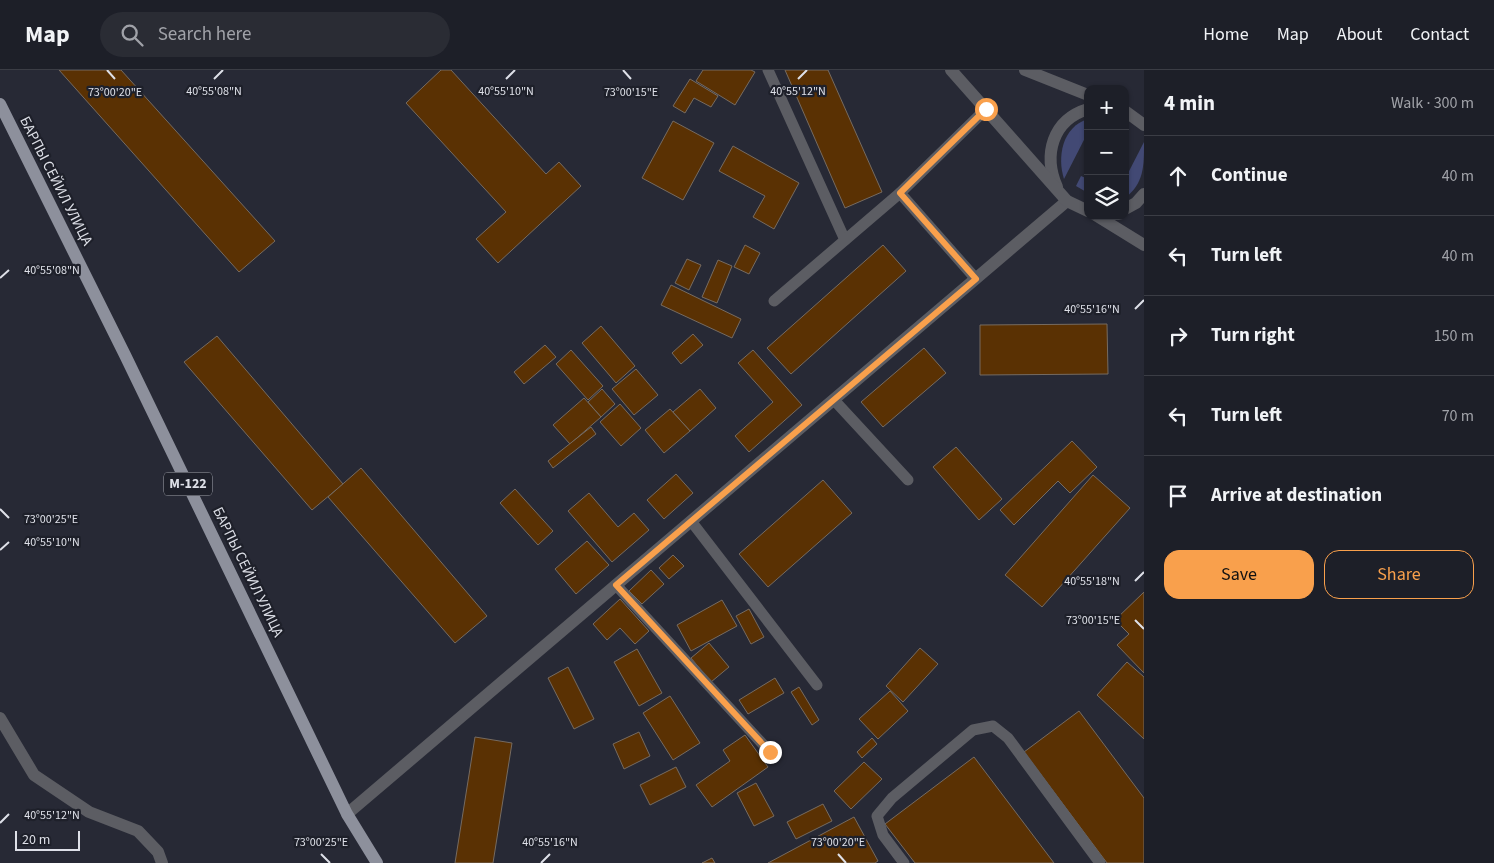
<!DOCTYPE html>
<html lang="en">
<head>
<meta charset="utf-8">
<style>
	:root { --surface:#1d1f28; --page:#2a2c34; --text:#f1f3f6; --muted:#a0a2a8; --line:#3b3d45; --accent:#f9a04c }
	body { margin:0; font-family:"Source Sans 3",sans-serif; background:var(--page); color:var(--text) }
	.controls { position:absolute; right:15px; top:15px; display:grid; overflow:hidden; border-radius:10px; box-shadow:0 1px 4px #0004 }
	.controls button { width:45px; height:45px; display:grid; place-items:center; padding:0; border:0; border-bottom:1px solid var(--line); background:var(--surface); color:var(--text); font:25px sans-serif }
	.scale { position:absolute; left:15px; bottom:12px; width:65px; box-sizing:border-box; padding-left:5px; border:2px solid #dee0e8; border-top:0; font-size:14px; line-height:18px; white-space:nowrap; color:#dee0e8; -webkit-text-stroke:4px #1e202a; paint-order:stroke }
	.stop { position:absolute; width:15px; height:15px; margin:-11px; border:4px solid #f9a04c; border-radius:50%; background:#fff }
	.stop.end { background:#f9a04c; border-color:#fff; box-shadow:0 1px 5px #0008 }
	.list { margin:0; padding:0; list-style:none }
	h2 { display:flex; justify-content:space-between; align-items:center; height:65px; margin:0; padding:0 20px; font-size:21px }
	h2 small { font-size:16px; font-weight:400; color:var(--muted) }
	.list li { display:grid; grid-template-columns:32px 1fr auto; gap:15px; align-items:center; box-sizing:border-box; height:80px; padding:0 20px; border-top:1px solid var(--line) }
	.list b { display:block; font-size:19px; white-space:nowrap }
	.list em { font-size:16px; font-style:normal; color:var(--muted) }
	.actions { display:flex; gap:10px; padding:15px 20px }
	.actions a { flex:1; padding:11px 0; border:1px solid var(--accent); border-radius:15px; text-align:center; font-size:18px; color:var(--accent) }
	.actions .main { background:var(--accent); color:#111 }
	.icon { flex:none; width:28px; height:28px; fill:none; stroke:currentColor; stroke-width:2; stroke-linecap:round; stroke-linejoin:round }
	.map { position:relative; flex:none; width:1144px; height:793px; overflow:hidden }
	header { display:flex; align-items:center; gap:30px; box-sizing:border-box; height:70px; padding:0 25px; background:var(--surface); border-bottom:1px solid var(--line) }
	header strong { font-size:24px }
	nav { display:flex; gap:28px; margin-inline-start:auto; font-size:18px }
	.search { width:350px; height:45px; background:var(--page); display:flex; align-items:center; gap:12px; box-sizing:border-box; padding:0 18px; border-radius:28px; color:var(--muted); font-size:19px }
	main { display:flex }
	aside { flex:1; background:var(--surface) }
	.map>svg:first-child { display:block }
</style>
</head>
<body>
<header>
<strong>Map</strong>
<div class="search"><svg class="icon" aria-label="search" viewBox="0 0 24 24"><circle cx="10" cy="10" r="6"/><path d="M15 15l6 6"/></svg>Search here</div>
<nav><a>Home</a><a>Map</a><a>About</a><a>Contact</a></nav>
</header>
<main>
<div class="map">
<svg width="1144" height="793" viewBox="0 0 1144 793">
	<rect width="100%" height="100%" fill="#272935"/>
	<g fill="#424974">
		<path d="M1088 49V62L1064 109C1057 87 1062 57 1088 49Z"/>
		<path d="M1144 72C1144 97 1144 113 1125 128V109Z"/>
		<path d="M1081 106 1088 109V123L1076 116Z"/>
	</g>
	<g fill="#5a3103" stroke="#766b61">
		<path d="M59 0H121L275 171 239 202Z"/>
		<path d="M441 0H451L546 104 559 92 581 116 498 193 476 169 506 142 406 33Z"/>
		<path d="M703 0H751L755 2 735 35 696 11Z"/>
		<path d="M785 0H828L882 122 845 138Z"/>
		<path d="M690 9 718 26 711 37 694 28 685 43 673 36Z"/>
		<path d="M673 51 714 73 683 130 642 108Z"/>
		<path d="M733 76 799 113 774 159 753 147 765 126 719 101Z"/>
		<path d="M745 175 760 183 749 204 734 197Z"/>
		<path d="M883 175 906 201 791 304 767 278Z"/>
		<path d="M687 189 701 195 689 220 675 213Z"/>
		<path d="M718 190 732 196 717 233 702 227Z"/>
		<path d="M671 215 741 249 732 268 661 235Z"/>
		<path d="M1107 254 1108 304 980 305V255Z"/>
		<path d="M601 256 635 296 616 313 582 273Z"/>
		<path d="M693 264 703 275 681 294 672 283Z"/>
		<path d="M217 266 343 414 312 440 184 292Z"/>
		<path d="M545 275 556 287 524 314 514 302Z"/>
		<path d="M924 278 946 303 883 357 861 332Z"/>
		<path d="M571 280 603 316 588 330 556 294Z"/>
		<path d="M753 280 802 335 749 382 735 366 773 332 738 293Z"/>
		<path d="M636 299 658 325 634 345 612 319Z"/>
		<path d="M602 319 615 334 601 347 588 332Z"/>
		<path d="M700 319 716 338 690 361 673 342Z"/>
		<path d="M584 328 601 347 570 374 553 355Z"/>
		<path d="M620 334 641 358 621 376 600 352Z"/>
		<path d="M670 339 690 361 664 383 645 360Z"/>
		<path d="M591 357 596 364 553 398 548 391Z"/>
		<path d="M1072 371 1097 397 1070 423 1058 411 1014 455 1000 440Z"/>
		<path d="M956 377 1002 429 979 450 933 397Z"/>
		<path d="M361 398 487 546 455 573 328 427Z"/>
		<path d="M676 404 693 423 664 449 647 430Z"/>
		<path d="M1093 405 1130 438 1042 537 1005 505Z"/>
		<path d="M823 410 852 443 768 517 739 484Z"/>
		<path d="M515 419 553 461 538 475 500 433Z"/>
		<path d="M589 423 618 457 634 443 649 460 612 492 568 441Z"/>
		<path d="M587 471 609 495 576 524 555 499Z"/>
		<path d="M673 485 684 496 669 509 659 498Z"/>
		<path d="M651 500 664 514 642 534 629 521Z"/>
		<path d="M1144 522V603L1117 575 1129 564 1115 550Z"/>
		<path d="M620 529 649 561 635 574 620 558 607 570 593 554Z"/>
		<path d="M722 530 737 556 691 581 677 555Z"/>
		<path d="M749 539 764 567 751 574 736 546Z"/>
		<path d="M709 573 729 597 711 612 691 588Z"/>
		<path d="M920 578 938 594 903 632 886 616Z"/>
		<path d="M637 579 662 623 639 636 614 592Z"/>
		<path d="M1127 592 1144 607V669L1097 625Z"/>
		<path d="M568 597 594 649 574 659 548 608Z"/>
		<path d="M775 608 784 623 748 644 739 630Z"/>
		<path d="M799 617 819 650 812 655 791 622Z"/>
		<path d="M890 621 908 641 878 669 859 649Z"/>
		<path d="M670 626 700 673 673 690 643 643Z"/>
		<path d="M1079 641 1144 728V793H1107L1024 682Z"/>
		<path d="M639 662 650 686 624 699 613 674Z"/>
		<path d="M745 665 768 697 712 737 696 715 730 691 723 680Z"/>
		<path d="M475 667 512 673 493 793H455Z"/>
		<path d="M872 668 877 674 862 688 857 682Z"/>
		<path d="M974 687 1054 793H915L885 754Z"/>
		<path d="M864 692 882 709 851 739 834 721Z"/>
		<path d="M676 697 686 717 650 735 640 715Z"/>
		<path d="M756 713 774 746 754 756 737 723Z"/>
		<path d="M823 734 832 751 796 769 787 752Z"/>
		<path d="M854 747 878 791 875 793H768Z"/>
		<path d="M712 788 715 793H702Z"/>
	</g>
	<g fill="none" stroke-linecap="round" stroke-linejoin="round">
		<g stroke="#5c5d63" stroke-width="11">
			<path d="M768 0 845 170"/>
			<path d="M976 209 900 123 986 39"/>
			<path d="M774 231 900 123"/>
			<path d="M834 330 908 410"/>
			<path d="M691 451 817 615"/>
			<path d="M616 515 770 682"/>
			<path d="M904 793 883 765 877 746 892 728 973 660 993 656 1008 668 1100 793"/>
		</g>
		<g stroke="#5c5d63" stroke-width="12">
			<path d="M1057 117C1043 85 1052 50 1088 39"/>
			<path d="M1125 139 1136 133 1144 124"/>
			<path d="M0 648 34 705 89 742 138 761 158 782 162 793"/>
			<path d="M347 744 1067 131"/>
		</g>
		<g stroke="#5c5d63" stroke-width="12">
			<path d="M951 0 1067 131 1088 141"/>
			<path d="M1025 0 1088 25"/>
			<path d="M1125 41 1144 55"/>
			<path d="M1097 146 1144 175"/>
		</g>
		<path stroke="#8d909c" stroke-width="12" d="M0 34 125 285 347 744 377 793"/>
	</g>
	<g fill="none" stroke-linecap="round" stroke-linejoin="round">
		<path stroke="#f9a04c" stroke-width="6" d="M770 682 616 515 976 209 900 123 986 39"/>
	</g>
	<path fill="none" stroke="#dee0e8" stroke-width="2" d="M107 0 115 9M623 0 631 9M214 9 223 0M506 9 515 0M798 9 807 0M0 208 9 200M1135 239 1144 230M0 439 9 448M0 480 9 472M1135 511 1144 502M1135 550 1144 559M0 753 9 744M321 784 330 793M838 784 846 793M541 793 550 784"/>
	<g text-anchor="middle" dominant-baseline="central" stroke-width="4.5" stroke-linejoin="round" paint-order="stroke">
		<rect fill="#1e202a" stroke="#a4a6af" stroke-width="1" x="164" y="402.5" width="48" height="23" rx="4"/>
		<g font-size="14" font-weight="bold" fill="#dee0e8">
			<text x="188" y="414">М-122</text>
		</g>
		<g font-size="15" fill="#dee0e8" stroke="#1e202a">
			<text transform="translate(56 111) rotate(63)">БАРПЫ СЕЙИЛ УЛИЦА</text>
			<text transform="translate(248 502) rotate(64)">БАРПЫ СЕЙИЛ УЛИЦА</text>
		</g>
	</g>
	<g font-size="12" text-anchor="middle" fill="#dee0e8" stroke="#1e202a" stroke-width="4.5" stroke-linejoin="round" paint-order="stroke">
		<text x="214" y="25">40°55'08"N</text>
		<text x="506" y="25">40°55'10"N</text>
		<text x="798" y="25">40°55'12"N</text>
		<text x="115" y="26">73°00'20"E</text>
		<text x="631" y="26">73°00'15"E</text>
		<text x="52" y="204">40°55'08"N</text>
		<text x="1092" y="243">40°55'16"N</text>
		<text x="51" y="453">73°00'25"E</text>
		<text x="52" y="476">40°55'10"N</text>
		<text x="1092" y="515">40°55'18"N</text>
		<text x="1093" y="554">73°00'15"E</text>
		<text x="52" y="749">40°55'12"N</text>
		<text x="321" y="776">73°00'25"E</text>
		<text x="838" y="776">73°00'20"E</text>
		<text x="550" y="776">40°55'16"N</text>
	</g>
</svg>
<div class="controls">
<button>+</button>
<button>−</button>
<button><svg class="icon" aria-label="layers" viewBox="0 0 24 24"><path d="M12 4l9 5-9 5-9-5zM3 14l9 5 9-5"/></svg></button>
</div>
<div class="scale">20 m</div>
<div class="stop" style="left:986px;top:39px"></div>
<div class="stop end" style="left:770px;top:682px"></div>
</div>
<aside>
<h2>4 min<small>Walk · 300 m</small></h2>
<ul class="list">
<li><svg class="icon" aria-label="ahead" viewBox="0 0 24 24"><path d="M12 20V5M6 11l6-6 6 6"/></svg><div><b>Continue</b></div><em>40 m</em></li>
<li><svg class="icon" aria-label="left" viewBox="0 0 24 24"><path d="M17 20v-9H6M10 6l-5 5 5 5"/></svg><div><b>Turn left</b></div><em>40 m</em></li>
<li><svg class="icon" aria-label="right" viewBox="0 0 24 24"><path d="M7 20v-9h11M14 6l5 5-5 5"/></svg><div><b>Turn right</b></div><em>150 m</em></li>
<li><svg class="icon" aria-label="left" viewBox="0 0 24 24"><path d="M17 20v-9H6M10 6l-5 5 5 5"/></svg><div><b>Turn left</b></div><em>70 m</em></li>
<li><svg class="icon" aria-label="arrive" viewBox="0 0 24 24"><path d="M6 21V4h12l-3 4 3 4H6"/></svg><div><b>Arrive at destination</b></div></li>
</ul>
<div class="actions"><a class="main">Save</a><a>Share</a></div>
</aside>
</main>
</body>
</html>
